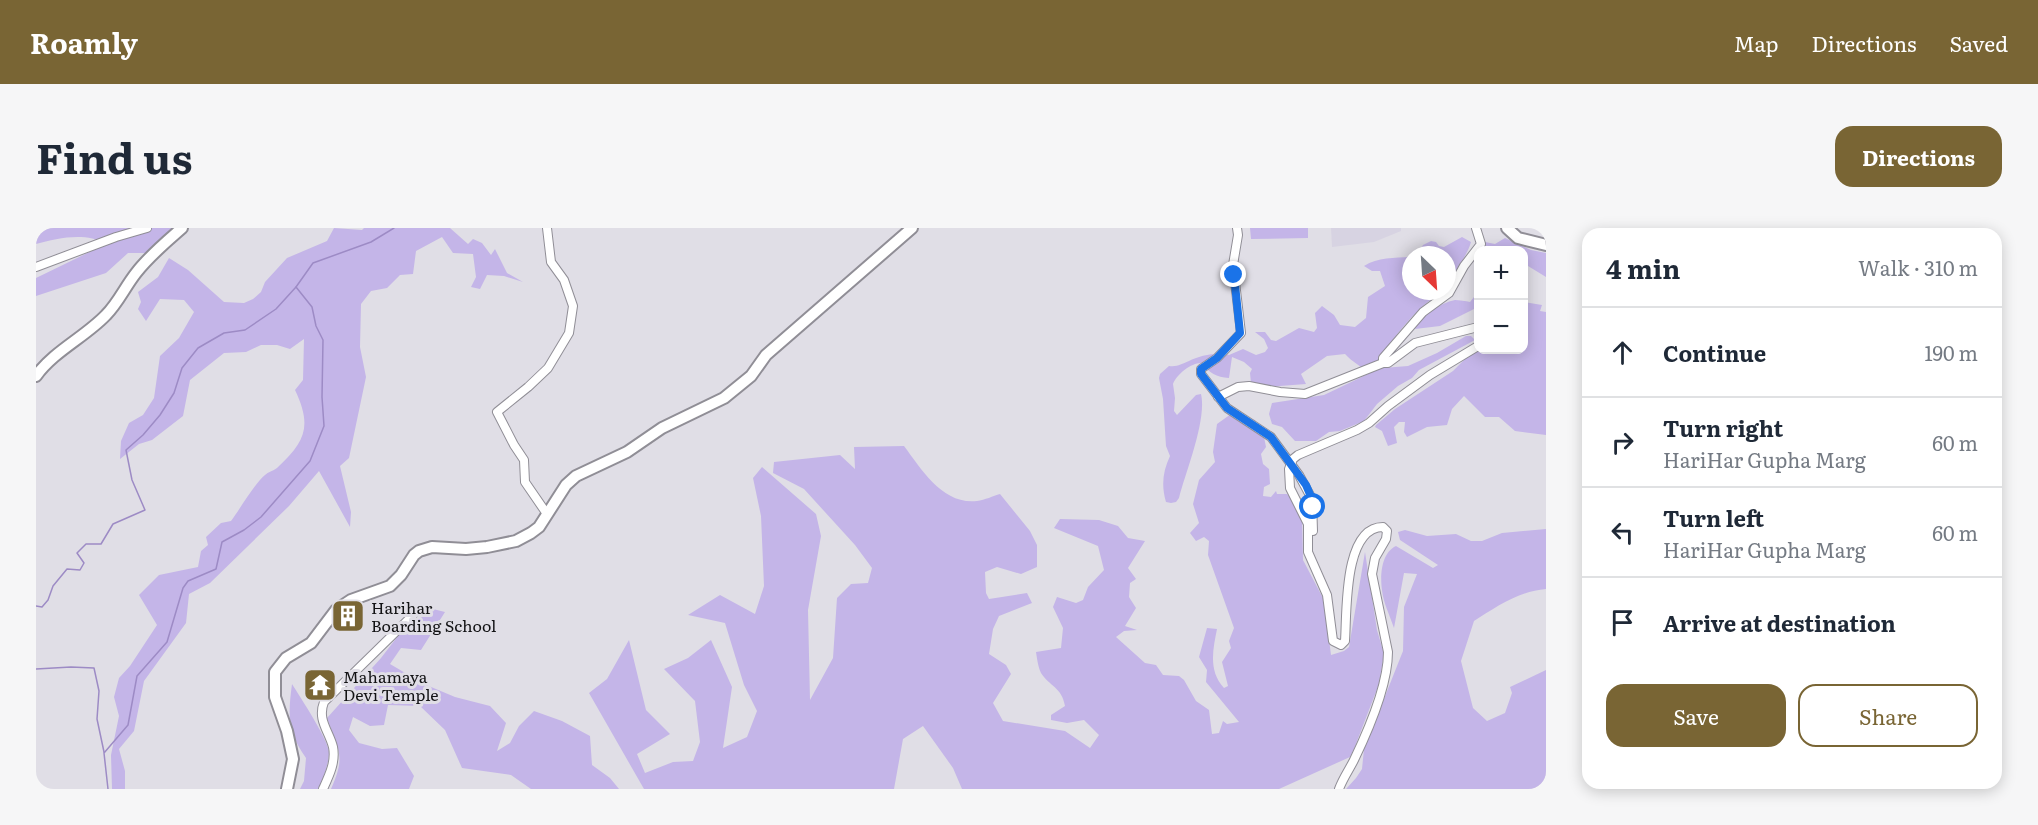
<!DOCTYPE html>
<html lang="en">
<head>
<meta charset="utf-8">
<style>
	:root { --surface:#fff; --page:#f6f6f7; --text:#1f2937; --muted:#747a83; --line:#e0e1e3; --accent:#796534 }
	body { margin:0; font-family:Literata,serif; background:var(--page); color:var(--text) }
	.controls { position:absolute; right:18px; top:18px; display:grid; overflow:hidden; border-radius:12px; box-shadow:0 3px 15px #0003 }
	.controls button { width:54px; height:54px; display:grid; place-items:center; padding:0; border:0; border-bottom:2px solid var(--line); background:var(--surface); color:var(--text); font:30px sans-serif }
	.compass { position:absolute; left:1366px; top:18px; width:54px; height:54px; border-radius:50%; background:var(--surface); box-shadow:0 3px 15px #0003; rotate:155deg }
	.stop { position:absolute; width:18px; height:18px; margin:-14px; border:4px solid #1a73e8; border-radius:50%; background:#fff }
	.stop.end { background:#1a73e8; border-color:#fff; box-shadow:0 2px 6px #0008 }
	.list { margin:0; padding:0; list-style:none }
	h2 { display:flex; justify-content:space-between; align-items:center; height:78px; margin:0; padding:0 24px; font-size:26px }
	h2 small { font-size:20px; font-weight:400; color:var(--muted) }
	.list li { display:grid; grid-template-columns:39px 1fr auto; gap:18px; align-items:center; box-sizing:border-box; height:90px; padding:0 24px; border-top:2px solid var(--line) }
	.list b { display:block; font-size:22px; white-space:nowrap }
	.list p { margin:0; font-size:20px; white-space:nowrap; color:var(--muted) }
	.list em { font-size:20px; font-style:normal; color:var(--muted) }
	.actions { display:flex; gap:12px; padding:18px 24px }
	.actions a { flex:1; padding:14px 0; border:2px solid var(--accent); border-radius:18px; text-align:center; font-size:21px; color:var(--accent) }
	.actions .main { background:var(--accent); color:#fff }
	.icon { flex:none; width:33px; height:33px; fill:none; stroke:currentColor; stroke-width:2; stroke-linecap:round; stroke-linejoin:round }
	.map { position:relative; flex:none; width:1510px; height:561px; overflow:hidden; border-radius:18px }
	header { display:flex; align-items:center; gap:36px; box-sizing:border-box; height:84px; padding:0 30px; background:var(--accent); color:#fff }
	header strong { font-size:28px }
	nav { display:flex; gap:33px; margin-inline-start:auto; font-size:21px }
	.intro { display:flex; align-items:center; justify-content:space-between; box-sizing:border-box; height:144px; padding:0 36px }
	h1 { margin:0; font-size:42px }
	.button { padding:15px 27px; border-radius:18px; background:var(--accent); color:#fff; font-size:21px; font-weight:700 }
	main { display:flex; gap:36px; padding:0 36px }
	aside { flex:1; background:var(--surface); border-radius:18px; box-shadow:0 3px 15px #0003 }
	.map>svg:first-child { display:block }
</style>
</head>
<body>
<header>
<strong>Roamly</strong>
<nav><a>Map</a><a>Directions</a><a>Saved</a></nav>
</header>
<div class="intro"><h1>Find us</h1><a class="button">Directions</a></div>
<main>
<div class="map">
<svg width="1510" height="561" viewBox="0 0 1510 561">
	<rect width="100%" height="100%" fill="#e0dee6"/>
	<path fill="#d7d3e2" d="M1295 0H1365V3L1338 14 1296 19Z"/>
	<g fill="#c4b5e8">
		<path d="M0 0H147L119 25H92L70 45 0 68V50L70 16C50 4 22 10 0 16Z"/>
		<path d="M298 0 326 2 328 0H414L432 16 437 11 446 15 455 27 459 21 471 45 487 54 468 48 451 47 444 61 435 59 440 49 437 26 417 25 406 9 380 23 377 46 364 47 351 60 335 63 325 76 324 119 330 149 313 230 304 238 315 284 314 299 283 243 253 278 174 355 153 366 150 395 108 453 98 503 83 521 89 543V561H76L75 527 83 488 78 469 83 450 94 438 121 397 103 367 123 347 162 339 165 323 172 317 170 309 185 295 195 293C204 281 219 255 229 247 232 244 237 243 241 240 270 213 276 198 259 162L267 152 268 111 254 121 241 117H225L210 124 188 125 154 152 147 188 116 212 103 216 84 231 85 213 93 195 107 187 118 170 124 128 143 110 158 84 148 72 124 71 110 93 102 81 105 74 102 64 122 49 133 30 152 42 188 74 208 75 217 71 225 64 229 54 251 30 291 13Z"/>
		<path d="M1214 0H1272V10L1215 11Z"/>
		<path d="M1426 9 1435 14C1430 31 1417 44 1411 61V27H1381L1387 17 1395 13 1400 14 1403 18 1408 19Z"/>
		<path d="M1469 10 1495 22 1510 25V49L1492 38H1488V22H1446L1449 14 1459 16Z"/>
		<path d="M1375 29V63H1409C1381 77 1359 108 1342 133L1347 140 1372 138 1401 125 1430 108H1435L1439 112 1383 142 1376 150 1362 158 1341 176 1328 193 1304 203 1293 204 1280 213H1259L1246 199 1236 196 1233 186 1236 175 1288 167 1332 146C1326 138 1316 134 1309 126L1291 128 1265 146 1270 156 1230 159 1215 155 1214 145 1216 141 1208 134 1196 129 1193 150C1180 149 1174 145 1165 135 1155 135 1141 146 1137 156L1139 170 1138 183 1141 187 1160 167 1165 166C1171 192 1150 243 1143 270L1140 274 1135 275 1130 274C1125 257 1127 243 1134 228L1130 218 1127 171 1123 150 1124 146 1133 138C1142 139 1145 136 1153 133 1163 128 1182 123 1193 127L1207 121 1220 127 1229 124 1232 120 1228 111 1219 104H1229L1235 112 1240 113 1263 100 1278 104 1281 100 1279 85 1286 78 1298 87 1304 97 1319 99 1330 90 1332 69 1349 58 1344 43H1336L1328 38C1342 29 1358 30 1375 29Z"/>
		<path d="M1442 64V79L1404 98 1379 101C1384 88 1404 75 1419 72 1423 72 1430 73 1434 74Z"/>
		<path d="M1488 74 1506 77 1504 83 1510 84V207L1479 203 1463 189H1449L1428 168 1416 181 1411 197 1391 199 1371 209 1368 204 1369 194H1363L1358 199 1361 215 1352 218 1346 203 1339 199 1340 197 1359 181 1417 143 1436 124 1488 122Z"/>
		<path d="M1195 186 1219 192 1227 204 1230 219 1225 226 1227 236 1233 241 1234 256 1228 259 1227 268 1235 269 1240 263 1241 266H1251L1262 277 1266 289 1267 332 1288 372 1295 427 1308 423 1313 419 1329 324 1341 402 1348 426 1343 456 1318 521 1314 529 1243 561H926L917 540 887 498 867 511 858 561H608L553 465 571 451 593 412 610 482 634 506 601 526 609 545 637 534 657 533 664 514 659 473 628 441 652 430 675 412 696 459 687 520 711 509 721 483 708 457 689 395 652 387 684 367 719 386 728 358 725 288 717 250 726 239 780 286 785 308 772 382 774 472 797 430 801 370 815 356 832 355 836 340 819 317 768 261 737 245 738 234 804 227 819 241 818 219 868 218C886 242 907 277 941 273 949 272 957 268 964 266L994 303 1001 317V339L985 346 961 339 949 344 950 365 953 371 991 365 996 375 963 388 957 401 953 426 970 437 975 446 957 475 967 493 1029 503 1054 520 1063 507 1048 492 1031 495 1015 492V487L1029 478C1026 459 1013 458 1005 445 1002 439 1001 430 1000 424L1025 420 1027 400 1017 379 1021 369 1040 375 1047 372 1052 359 1068 342 1062 318 1018 300 1024 291 1063 292 1082 298 1092 310 1109 313 1092 340 1100 351 1094 355 1093 369 1100 380 1089 398 1101 402 1088 403 1080 409 1109 435 1120 437 1127 447 1143 448 1148 452 1160 473 1173 482 1176 506 1183 505 1187 493 1191 496 1203 494 1170 454 1171 442 1163 429 1171 400 1181 401C1177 421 1172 443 1188 460L1192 458 1186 434 1195 420 1193 413 1198 400 1172 327 1173 313 1168 309 1160 313 1154 305 1163 295 1157 276 1163 252 1179 234 1177 224 1181 196Z"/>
		<path d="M1510 301V361C1483 363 1460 379 1438 393L1425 433 1437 480 1451 493 1469 485 1476 465 1474 459 1510 442V561H1310L1320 550 1326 541 1328 521 1367 423 1368 379 1381 346 1368 345 1358 400C1354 388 1347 374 1346 362 1344 348 1345 325 1360 318L1397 340 1402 337 1364 312 1362 304 1369 302 1391 308 1420 306 1435 313H1446L1466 305Z"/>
		<path d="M397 381 409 384 385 422 365 420 354 436 388 456 419 469 454 478 470 495 461 523 474 515 483 498 498 483 526 493 554 508 556 537 574 550 583 561H495L475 547 426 540 409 502 384 478 352 477 348 497 334 498 317 489 313 502 323 515 346 521 361 520 378 548 373 561H295C310 527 303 524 291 490L345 430 365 404Z"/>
		<path d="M256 456C264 469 292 511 293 524 293 536 287 550 283 561H264L268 553 270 530C251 503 252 487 256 456Z"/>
	</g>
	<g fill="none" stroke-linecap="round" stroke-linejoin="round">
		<g stroke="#9d8bc5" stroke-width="1.5">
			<path d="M0 378 6 379 12 372 17 358 31 341 44 342 48 335 41 325 50 316H65L77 296 109 282 96 252 90 222 107 207 124 187 138 165 146 140 162 120 188 105 209 102 240 81 260 59"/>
			<path d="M0 441 35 439 58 440 63 463 61 491 68 524"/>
			<path d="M72 561 68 525 92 497 101 448 131 414 147 360 152 353 180 341 186 314 208 302 225 289 274 233 288 198 286 169 287 112 280 98 276 79 260 59 277 35 335 14 358 0"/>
		</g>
		<defs>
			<g id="street">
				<path d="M511 0 515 34 528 52 537 78 533 105 512 140 492 159 461 184 478 217 488 232 489 254 511 286"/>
				<path d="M1201 0 1202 7 1197 37 1205 105 1181 130 1165 141V146L1191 180 1235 209 1263 247 1276 271 1277 303"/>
				<path d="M1440 0 1445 16 1428 38 1413 65 1387 84 1347 130V135H1352L1379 115 1442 99"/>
				<path d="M0 39 80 9 111 0"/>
				<path d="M1182 169 1202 159 1213 158 1244 164 1269 166 1347 135"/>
				<path d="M287 561C293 548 300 534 297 519 293 503 281 492 288 474L377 387"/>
				<path d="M1303 561C1307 550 1313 542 1318 532 1332 503 1352 456 1352 424L1336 346 1339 330 1350 311 1351 303 1347 299C1307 299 1311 386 1309 413L1305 417 1297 413 1291 367 1272 324V296L1254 260 1253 241 1257 231 1262 227 1321 202 1333 195 1352 178 1394 147 1442 118"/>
			</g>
			<g id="secondary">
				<path d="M1471 0 1482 10 1510 17"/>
				<path d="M0 148C18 123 49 109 70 87 82 75 89 59 100 45 113 28 130 14 146 0"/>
				<path d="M251 561 257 531 251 503 239 469V444L250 430 275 415 300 382 315 372 354 358 365 347 378 327 383 323 396 319 430 321 451 319 480 313 495 305 503 299 530 257 540 248 591 224 626 200 688 170 715 148 730 127 876 0"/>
			</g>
		</defs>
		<use href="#street" stroke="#908e96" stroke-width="10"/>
		<use href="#secondary" stroke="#908e96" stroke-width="14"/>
		<use href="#street" stroke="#fff" stroke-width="8"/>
		<use href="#secondary" stroke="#fff" stroke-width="10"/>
	</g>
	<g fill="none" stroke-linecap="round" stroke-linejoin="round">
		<path stroke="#1a73e8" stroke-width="8" d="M1198 47 1204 105 1181 130 1165 141V146L1191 180 1235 209 1270 257 1276 271 1277 279"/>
	</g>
	<defs>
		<symbol id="building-square" viewBox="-11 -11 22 22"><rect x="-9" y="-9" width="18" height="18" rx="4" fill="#796534" stroke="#e0dee6"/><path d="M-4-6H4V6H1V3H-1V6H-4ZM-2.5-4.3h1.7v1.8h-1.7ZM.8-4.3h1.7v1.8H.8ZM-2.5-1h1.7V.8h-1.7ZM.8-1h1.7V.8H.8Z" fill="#fff"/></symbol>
		<symbol id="temple-square" viewBox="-11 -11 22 22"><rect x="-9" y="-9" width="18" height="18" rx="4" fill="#796534" stroke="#e0dee6"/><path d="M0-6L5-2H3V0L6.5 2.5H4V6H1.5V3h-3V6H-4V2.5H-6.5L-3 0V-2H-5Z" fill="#fff"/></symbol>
	</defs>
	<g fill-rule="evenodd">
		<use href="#building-square" x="293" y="369" width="38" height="38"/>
		<use href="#temple-square" x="265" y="438" width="38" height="38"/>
	</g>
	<g text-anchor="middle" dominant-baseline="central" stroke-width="6" stroke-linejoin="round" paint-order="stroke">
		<g font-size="16" fill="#121214" stroke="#e0dee6" text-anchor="start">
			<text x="335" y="379">Harihar<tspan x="335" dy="18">Boarding School</tspan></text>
			<text x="307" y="448">Mahamaya<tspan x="307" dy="18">Devi Temple</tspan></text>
		</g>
	</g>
</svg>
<div class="controls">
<button>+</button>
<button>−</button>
</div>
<svg class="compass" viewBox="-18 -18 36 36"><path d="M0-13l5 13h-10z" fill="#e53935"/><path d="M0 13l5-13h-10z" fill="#747a83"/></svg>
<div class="stop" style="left:1277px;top:279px"></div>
<div class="stop end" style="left:1198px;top:47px"></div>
</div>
<aside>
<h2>4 min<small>Walk · 310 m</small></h2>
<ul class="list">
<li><svg class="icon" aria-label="ahead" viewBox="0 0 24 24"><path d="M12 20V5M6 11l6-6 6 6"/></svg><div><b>Continue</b></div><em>190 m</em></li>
<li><svg class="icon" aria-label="right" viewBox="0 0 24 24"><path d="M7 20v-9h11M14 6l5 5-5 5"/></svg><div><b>Turn right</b><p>HariHar Gupha Marg</p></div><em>60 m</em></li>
<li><svg class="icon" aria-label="left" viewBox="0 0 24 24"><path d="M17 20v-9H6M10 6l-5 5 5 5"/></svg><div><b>Turn left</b><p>HariHar Gupha Marg</p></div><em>60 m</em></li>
<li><svg class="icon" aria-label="arrive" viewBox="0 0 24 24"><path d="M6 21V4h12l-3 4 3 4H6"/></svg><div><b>Arrive at destination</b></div></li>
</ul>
<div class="actions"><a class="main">Save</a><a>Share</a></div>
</aside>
</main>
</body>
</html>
